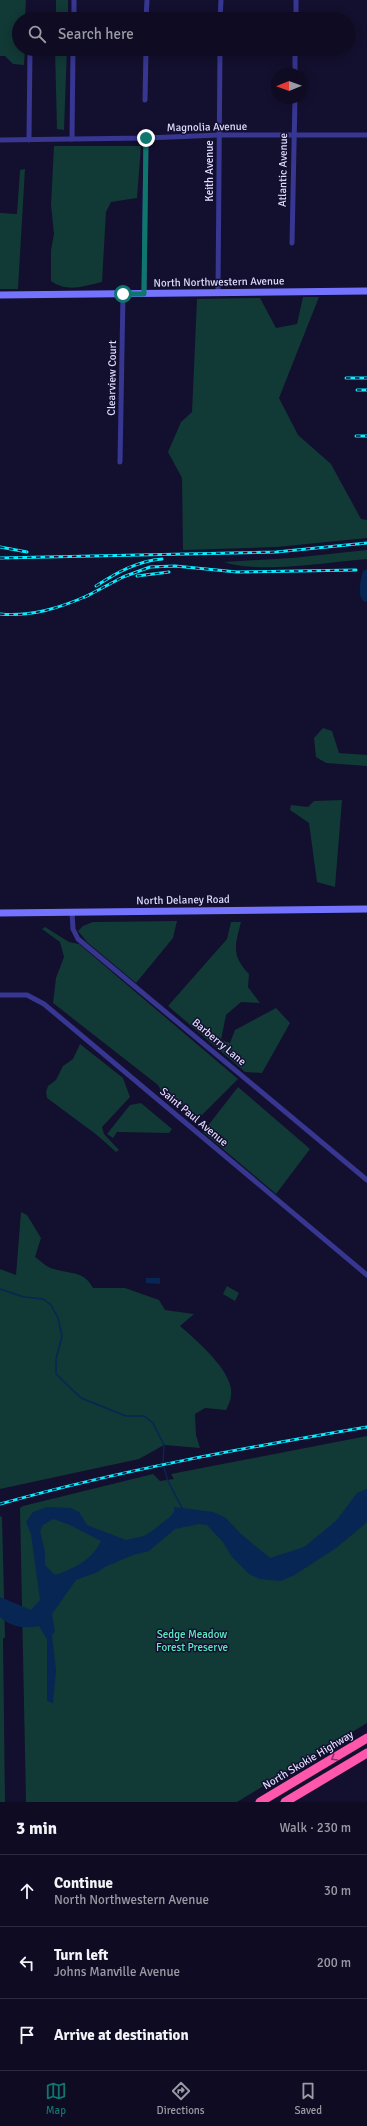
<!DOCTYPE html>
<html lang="en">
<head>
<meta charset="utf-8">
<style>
	:root { --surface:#0e0b22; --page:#1c192f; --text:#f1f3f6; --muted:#9b9ba5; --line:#2e2b40; --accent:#0f766e }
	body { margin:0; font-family:Signika,sans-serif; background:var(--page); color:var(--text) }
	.compass { position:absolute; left:271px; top:68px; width:36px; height:36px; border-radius:50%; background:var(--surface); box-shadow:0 2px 10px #0003; rotate:269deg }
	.stop { position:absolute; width:12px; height:12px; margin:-9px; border:3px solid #0f766e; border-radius:50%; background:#fff }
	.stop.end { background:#0f766e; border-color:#fff; box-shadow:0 1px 4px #0008 }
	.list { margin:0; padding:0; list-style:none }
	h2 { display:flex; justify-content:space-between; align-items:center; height:52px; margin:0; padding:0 16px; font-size:17px }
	h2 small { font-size:13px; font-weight:400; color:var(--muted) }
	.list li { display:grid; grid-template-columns:26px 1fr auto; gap:12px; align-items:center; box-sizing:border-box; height:72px; padding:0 16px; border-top:1px solid var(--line) }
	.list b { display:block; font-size:15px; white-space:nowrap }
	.list p { margin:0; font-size:13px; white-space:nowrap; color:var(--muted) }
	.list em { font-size:13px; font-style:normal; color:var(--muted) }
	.icon { flex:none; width:22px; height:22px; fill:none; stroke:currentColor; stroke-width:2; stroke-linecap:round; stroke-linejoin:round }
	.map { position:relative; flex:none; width:367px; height:1802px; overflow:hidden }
	.search { position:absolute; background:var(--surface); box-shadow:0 2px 10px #0003; left:12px; right:12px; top:12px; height:44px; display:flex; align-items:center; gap:10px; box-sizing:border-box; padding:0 14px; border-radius:22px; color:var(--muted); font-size:15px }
	.sheet { height:268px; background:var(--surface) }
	nav { display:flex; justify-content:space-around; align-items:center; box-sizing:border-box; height:56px; border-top:1px solid var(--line); background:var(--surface); font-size:11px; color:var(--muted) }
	nav a { display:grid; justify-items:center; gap:2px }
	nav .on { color:var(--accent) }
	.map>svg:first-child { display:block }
</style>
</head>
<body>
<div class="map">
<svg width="367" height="1802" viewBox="0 0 367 1802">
	<rect width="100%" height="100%" fill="#130f2e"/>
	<g fill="#113936">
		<path d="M0 0H26L25 19H19V49H25L24 65 13 64 5 56H0Z"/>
		<rect x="56" y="0" width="12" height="19"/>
		<path d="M55 49H67L64 130 57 129Z"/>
		<path d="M54 146H141L137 198 111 202 106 212 102 282C83 286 68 293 51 281V250L54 234 51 205Z"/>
		<path d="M25 169 18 289H0V213L17 214 20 170Z"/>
		<path d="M303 297H319L279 398 298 435 331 464 361 519 367 520V538L277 547 183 550 182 478 168 452 181 422 192 412 197 299 260 298 276 328 297 324Z"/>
		<path d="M367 550V559C329 562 259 574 224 562L292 558Z"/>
		<path d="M323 728 332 731 339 753 367 755V766L326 763 316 757 314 738Z"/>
		<path d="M342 800 335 887 317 882 309 823 290 810 291 805 308 807 314 801Z"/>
		<path d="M177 921 173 938 136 983 87 942 78 931 83 926 93 922Z"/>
		<path d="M231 922H241C235 946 231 955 249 974L248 987 260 1003 241 1002 226 1015 221 1040 230 1043 235 1030 276 1008 290 1023 262 1073 245 1072 168 1006 227 939Z"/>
		<path d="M45 927 69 942 79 944 238 1079 198 1119 163 1094 158 1085 53 1003 56 978 64 957 60 942 42 929Z"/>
		<path d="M80 1044 123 1078 130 1097 102 1127 104 1134 119 1150 116 1152 97 1135 47 1098 46 1092 48 1086 56 1080 63 1066 73 1059Z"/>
		<path d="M238 1087 310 1149 276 1194 203 1132Z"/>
		<path d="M141 1103 172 1129 169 1133 117 1132 113 1138 107 1134 130 1105Z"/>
		<path d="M21 1212 27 1215 41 1238 35 1257C41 1261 47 1268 54 1269 71 1274 84 1271 93 1288H125L159 1300 165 1310 194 1314 180 1326C195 1339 235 1373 231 1395 231 1400 228 1406 226 1410L205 1408 195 1414 196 1435 200 1448 164 1445 139 1459 0 1489V1269L16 1275Z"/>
		<path d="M227 1286 239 1293 235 1301 223 1294Z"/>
		<path d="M367 1436V1723L237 1802H26L20 1508 23 1506 153 1474 160 1481 174 1479 171 1474Z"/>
		<path d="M0 1516 2 1517 5 1637 3 1639 5 1802H0Z"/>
	</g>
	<g fill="#082654" fill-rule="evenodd">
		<path d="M367 569V601L365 602C356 597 361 579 363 571Z"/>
		<path d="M146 1278H160V1284L146 1283Z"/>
		<path d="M367 1489V1521L365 1524 336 1548 293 1576 280 1581 260 1579 249 1574 232 1557 223 1542 207 1525 199 1524 175 1529 149 1551 133 1555 105 1567 98 1572 76 1580 52 1614 55 1632 52 1635 56 1670 53 1703 47 1701V1639L39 1626C25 1629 11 1627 0 1617V1597L31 1610 40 1600 31 1534 26 1522 33 1512 47 1507 71 1508 79 1512 87 1525 126 1540 144 1536 152 1531 171 1516 174 1512V1507L213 1512 226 1518 241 1534 270 1558 304 1547 336 1521 357 1493ZM53 1519 70 1525 101 1541C93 1559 74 1569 55 1575L45 1565V1551L40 1531 43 1525Z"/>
	</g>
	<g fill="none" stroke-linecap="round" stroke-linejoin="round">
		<path stroke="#082654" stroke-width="1.5" d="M0 1289 24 1297 43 1299 51 1305 58 1318 62 1336 56 1359V1374L81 1398 126 1416H144L153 1423 164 1445 163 1464 168 1481 182 1508"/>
		<g stroke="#373691" stroke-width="5">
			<path d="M74 19V0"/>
			<path d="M146 19 147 0"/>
			<path d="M220 19 221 0"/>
			<path d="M296 19V0"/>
			<path d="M295 74V49"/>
			<path d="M145 100 146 49"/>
			<path d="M72 139 73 49"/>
			<path d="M0 140 146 138 219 135H367"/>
			<path d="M29 140 30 49"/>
			<path d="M292 243 295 98"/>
			<path d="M218 293 220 49"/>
			<path d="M144 294 146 138"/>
			<path d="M120 462 123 294"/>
			<path d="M72 912 73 929 78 939 367 1180"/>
			<path d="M0 995H27L44 1004 367 1275"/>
		</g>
		<g stroke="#7373ff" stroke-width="7">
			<path d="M0 295 367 291"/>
			<path d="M0 913 367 909"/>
		</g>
		<g stroke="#ff57ac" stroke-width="9">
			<path d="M260 1802 367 1738"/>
			<path d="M285 1802 367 1753"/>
		</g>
		<defs>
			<g id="rail">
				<path d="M346 378H367"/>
				<path d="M357 390H367"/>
				<path d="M356 436H367"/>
				<path d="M0 547 27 552"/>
				<path d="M0 558 276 552 367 543"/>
				<path d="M137 576 169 572"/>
				<path d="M96 586C116 573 137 561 162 559"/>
				<path d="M85 597 123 577 150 567 175 566 237 572 356 570"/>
				<path d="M0 614C31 617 60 608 89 595"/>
				<path d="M0 1504C121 1470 244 1448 367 1427"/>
			</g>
		</defs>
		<use href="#rail" stroke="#08edff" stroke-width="3"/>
		<use href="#rail" stroke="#130f2e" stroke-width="1.5" stroke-dasharray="4.5" stroke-linecap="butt"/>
	</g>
	<defs><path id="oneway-chevron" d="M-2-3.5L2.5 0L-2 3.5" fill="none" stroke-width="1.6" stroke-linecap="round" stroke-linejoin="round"/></defs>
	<use stroke="#89336d" href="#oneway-chevron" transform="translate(334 1758) rotate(149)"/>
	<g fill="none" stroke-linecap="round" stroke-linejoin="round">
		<path stroke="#0f766e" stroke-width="5" d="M123 294H144L146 138"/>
	</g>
	<g text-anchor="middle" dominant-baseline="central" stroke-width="3" stroke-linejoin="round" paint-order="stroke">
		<g font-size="11" fill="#dfdcff" stroke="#130f2e">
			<text transform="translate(207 127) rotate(-1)">Magnolia Avenue</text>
			<text transform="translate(283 170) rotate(-89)">Atlantic Avenue</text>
			<text transform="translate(209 171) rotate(-90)">Keith Avenue</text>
			<text transform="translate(219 282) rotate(-1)">North Northwestern Avenue</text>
			<text transform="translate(112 378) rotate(-89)">Clearview Court</text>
			<text transform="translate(183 900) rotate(-1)">North Delaney Road</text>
			<text transform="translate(219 1042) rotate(40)">Barberry Lane</text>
			<text transform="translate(194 1117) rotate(40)">Saint Paul Avenue</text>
			<text transform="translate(308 1760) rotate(-31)">North Skokie Highway</text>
		</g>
		<g font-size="11" fill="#5becc3" stroke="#130f2e">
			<text x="192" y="1634">Sedge Meadow<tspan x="192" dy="13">Forest Preserve</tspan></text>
		</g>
	</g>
</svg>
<svg class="compass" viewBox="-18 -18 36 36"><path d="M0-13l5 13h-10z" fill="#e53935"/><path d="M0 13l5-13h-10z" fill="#9b9ba5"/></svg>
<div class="stop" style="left:123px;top:294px"></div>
<div class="stop end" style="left:146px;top:138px"></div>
<div class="search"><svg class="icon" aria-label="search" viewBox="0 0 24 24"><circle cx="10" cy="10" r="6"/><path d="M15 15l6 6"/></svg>Search here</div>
</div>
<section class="sheet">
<h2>3 min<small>Walk · 230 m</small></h2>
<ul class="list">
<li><svg class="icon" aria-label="ahead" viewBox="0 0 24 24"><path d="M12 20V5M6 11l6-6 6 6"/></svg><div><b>Continue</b><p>North Northwestern Avenue</p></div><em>30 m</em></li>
<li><svg class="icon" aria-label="left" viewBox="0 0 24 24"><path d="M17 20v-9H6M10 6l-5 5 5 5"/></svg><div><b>Turn left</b><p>Johns Manville Avenue</p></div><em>200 m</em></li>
<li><svg class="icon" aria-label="arrive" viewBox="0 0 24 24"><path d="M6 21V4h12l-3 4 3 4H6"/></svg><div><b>Arrive at destination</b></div></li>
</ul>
</section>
<nav>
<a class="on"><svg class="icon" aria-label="map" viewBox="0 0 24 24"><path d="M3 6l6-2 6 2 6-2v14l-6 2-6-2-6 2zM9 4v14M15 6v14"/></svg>Map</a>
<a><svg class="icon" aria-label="directions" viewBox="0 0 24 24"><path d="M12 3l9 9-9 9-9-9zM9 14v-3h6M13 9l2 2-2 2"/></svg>Directions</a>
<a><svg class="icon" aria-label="saved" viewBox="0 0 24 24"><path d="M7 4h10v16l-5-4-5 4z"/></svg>Saved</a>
</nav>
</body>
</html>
